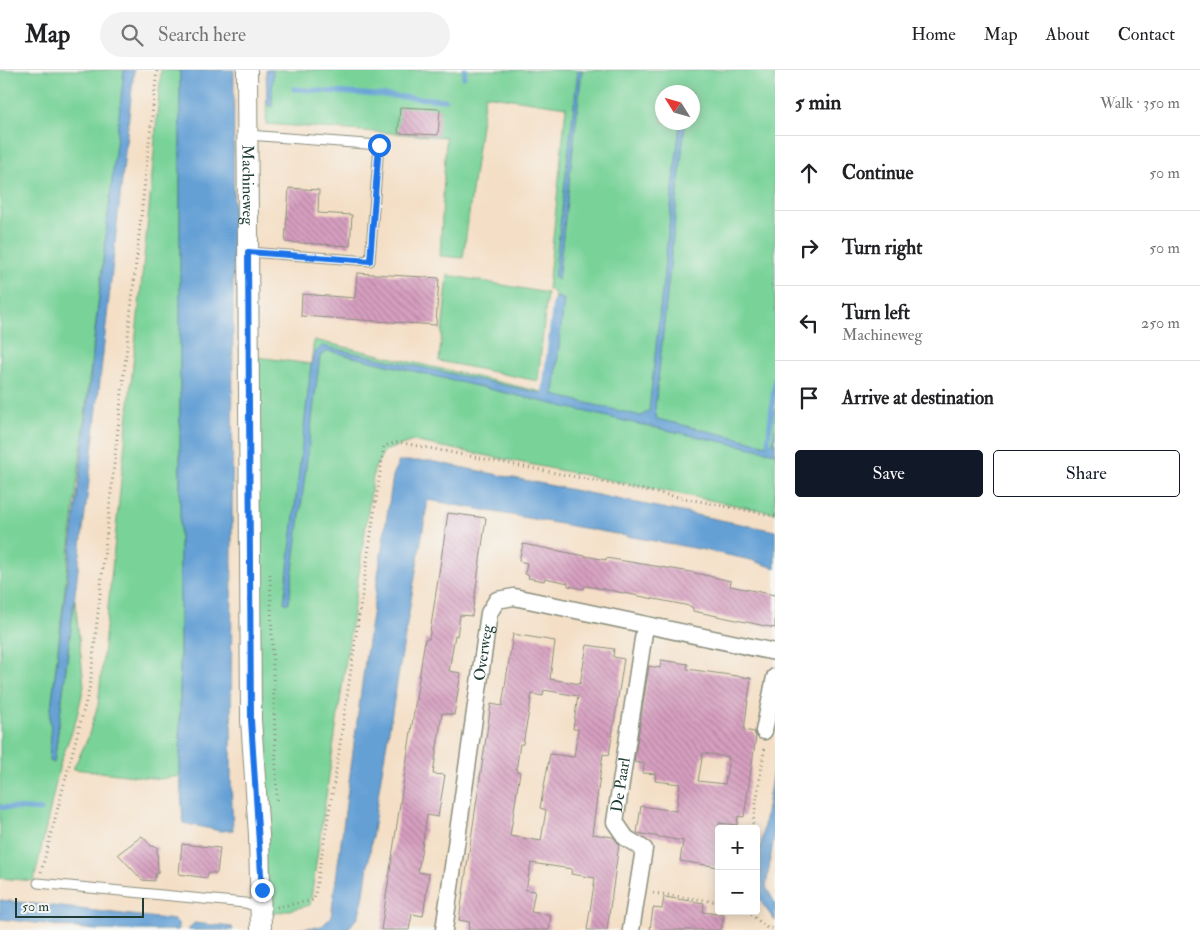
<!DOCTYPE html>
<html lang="en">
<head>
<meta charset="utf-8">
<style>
	:root { --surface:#fff; --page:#f2f2f2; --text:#202124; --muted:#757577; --line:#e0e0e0; --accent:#111827 }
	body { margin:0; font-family:"IM FELL Double Pica",serif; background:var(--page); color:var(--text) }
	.controls { position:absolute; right:15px; bottom:15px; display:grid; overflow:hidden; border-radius:5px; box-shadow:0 2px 12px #0003 }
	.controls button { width:45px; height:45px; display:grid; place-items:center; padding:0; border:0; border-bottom:1px solid var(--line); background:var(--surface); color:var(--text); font:25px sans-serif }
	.compass { position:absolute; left:655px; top:15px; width:45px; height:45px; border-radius:50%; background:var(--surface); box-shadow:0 2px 12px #0003; rotate:307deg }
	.scale { position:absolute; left:15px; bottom:12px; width:129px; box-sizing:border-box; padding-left:5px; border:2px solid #1f3d34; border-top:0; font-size:14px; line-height:18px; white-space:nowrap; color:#1f3d34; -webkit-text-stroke:4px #f6f6f2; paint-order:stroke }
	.stop { position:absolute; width:15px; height:15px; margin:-11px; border:4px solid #1a73e8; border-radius:50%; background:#fff }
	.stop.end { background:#1a73e8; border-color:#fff; box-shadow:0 1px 5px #0008 }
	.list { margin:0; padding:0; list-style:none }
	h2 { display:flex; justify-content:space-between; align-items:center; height:65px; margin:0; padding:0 20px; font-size:21px }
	h2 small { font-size:16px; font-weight:400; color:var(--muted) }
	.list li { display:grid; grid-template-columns:32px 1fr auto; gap:15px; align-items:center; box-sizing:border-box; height:75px; padding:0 20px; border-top:1px solid var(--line) }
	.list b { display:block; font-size:19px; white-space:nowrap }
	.list p { margin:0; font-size:16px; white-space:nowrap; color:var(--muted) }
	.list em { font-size:16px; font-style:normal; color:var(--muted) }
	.actions { display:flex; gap:10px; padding:15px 20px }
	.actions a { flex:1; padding:11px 0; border:1px solid var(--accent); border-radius:5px; text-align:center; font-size:18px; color:var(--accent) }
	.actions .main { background:var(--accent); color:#fff }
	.icon { flex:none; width:28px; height:28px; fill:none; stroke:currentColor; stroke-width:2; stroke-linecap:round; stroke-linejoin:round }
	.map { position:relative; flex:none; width:775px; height:860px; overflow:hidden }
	header { display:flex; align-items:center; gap:30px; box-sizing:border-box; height:70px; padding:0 25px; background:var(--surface); border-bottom:1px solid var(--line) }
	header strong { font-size:24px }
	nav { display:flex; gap:28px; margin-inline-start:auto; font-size:18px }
	.search { width:350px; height:45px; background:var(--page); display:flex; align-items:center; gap:12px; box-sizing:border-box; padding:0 18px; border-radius:28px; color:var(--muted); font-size:19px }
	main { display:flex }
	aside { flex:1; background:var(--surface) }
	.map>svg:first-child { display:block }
</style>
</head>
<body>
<header>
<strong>Map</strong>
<div class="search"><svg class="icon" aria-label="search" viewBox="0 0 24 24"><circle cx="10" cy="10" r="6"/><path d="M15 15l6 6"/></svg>Search here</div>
<nav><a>Home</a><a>Map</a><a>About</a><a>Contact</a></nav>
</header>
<main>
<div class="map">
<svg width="775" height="860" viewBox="0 0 775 860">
	<defs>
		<pattern id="building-back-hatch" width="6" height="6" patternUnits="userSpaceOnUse" patternTransform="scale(1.25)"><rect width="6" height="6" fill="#d79fc0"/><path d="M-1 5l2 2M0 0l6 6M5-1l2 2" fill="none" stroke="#ae839d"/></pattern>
	</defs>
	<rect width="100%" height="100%" fill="#f6f6f2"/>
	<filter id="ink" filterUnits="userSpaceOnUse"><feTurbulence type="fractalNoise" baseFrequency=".02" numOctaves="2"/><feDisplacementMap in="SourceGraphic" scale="10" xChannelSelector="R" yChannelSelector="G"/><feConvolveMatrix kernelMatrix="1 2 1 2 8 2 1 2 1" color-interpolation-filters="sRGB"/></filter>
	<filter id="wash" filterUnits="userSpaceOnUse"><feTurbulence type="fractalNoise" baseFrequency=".0096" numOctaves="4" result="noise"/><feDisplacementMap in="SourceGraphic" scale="20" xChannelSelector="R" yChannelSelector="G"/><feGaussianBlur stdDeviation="1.12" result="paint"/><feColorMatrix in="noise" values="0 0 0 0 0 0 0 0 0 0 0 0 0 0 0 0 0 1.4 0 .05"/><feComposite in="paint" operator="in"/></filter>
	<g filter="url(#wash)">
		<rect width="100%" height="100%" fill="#f4dfc6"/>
		<g fill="#79d399" stroke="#4c8866" fill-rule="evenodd">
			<path d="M0 0H125L50 647 51 665 49 691 54 693 75 529 84 616 76 650 60 694 34 811 0 808Z"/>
			<path d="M161 0H180V706L161 709 73 699 87 670 98 635 149 139Z"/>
			<path d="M267 0H775V443L413 371 384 381 374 400 310 835 268 845 255 632 257 287 311 294 314 270 543 322 555 223 548 219 566 37 485 25 463 188 440 186 446 67 266 54ZM662 22H692V52H662Z"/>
			<path d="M448 205 547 223 538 311 439 291Z"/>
		</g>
		<g fill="#65a0d5" stroke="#426e84">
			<path d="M124 0H134L89 411 54 693 49 691 51 665 50 647 77 429Z"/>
			<path d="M180 0H234L231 711 233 760 220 761 183 753 180 706Z"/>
			<path d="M266 0H273L272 37 267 35Z"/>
			<path d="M578 0H582L558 210 554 208Z"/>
			<path d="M680 53H685L655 339 657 349 767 375 773 373 775 358V383L633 353 328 281 320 286 289 533H284L311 295 313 285 322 276 545 324 557 227 564 229 554 325 641 346 649 341Z"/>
			<path d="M399 391H430L775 461V498L751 490 699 479 428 430 380 713 363 830 358 847 347 860H289L322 856 331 847 365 591 393 406Z"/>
			<path d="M775 689V759L766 817 775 833V851L756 825V804Z"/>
			<path d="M0 830 175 850 178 853V860H97L0 849Z"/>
			<path d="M194 853 232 857 233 860H188Z"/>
		</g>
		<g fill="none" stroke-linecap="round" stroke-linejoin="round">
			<g stroke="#65a0d5" stroke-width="5">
				<path d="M464 7 465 0"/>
				<path d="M294 19 445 30"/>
				<path d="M544 326 555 232"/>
				<path d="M768 373 775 309"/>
				<path d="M0 737 41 740"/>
			</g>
		</g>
		<g id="blocks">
			<g fill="url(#building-back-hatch)" fill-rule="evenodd">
				<path d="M400 37 440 39 438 65 398 63Z"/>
				<path d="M289 118 319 120 318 143 352 145 350 176 285 172Z"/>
				<path d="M357 203 439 208 436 255 301 246 302 224 355 228Z"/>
				<path d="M448 443 486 448 472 546 460 545 457 566 455 565 449 601 461 603 454 645 442 643 433 704 445 705 438 747 427 745 418 802 429 804 423 846 412 844 409 860H381L425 569H429Z"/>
				<path d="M523 474 606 490V488L691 502 731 511 730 516 775 525V558L693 541V538L690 536 593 517 585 516 584 519 568 516V513L545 508 544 511 528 508 529 505 525 504 527 493 519 491Z"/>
				<path d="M513 564 555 571 550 609 580 614 587 575 614 579 613 587 624 589 609 685 603 684 592 764 613 767 619 774 607 860H587L595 808 571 804 572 799 531 793 526 820 535 821 531 842 551 845 549 860H468L470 852 459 850 491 634 502 636ZM544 620 578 626 573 659H578L574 687 550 684 540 738 546 740 541 771 510 766 520 702 516 701 520 674H523L532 624 543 626Z"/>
				<path d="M661 590 688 594 687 599 751 608 744 660 754 662 756 667 744 747 738 746 737 755 719 753V797L680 791 683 771 637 763 641 736 676 741 680 714 655 711 656 704 643 703 644 694 634 692 649 596 660 598ZM703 683 729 687 725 714 698 711Z"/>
				<path d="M142 766 151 776 157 777 158 804 156 803 154 811 142 810 118 784Z"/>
				<path d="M182 774 220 778 217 803H208L207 808 179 804Z"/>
				<path d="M664 827 704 833 703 842 724 845 721 860H650L653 838 662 839Z"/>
			</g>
		</g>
	</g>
	<g filter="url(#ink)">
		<use href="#blocks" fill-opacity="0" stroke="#8a8e7d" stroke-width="1"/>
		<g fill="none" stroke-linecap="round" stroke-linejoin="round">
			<defs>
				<g id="service">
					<path d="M247 65 379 75 370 191 248 182"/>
					<path d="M38 813 245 833 261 838"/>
				</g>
				<g id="minor">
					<path d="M764 661 775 607"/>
					<path id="s1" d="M444 860 489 543 497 530 514 527 775 582"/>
					<path id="s2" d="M631 860 644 779 626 768 615 752 645 556"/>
				</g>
				<g id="tertiary">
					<path id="s3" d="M247 0 251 650 259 765 261 860"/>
				</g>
			</defs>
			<use href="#service" stroke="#8a8e7d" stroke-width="11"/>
			<use href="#minor" stroke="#8a8e7d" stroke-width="19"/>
			<use href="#tertiary" stroke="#8a8e7d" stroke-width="22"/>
			<g stroke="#8a8e7d" stroke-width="3" stroke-dasharray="1 4" stroke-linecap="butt">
				<path d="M270 504 277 731"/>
				<path d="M752 759 765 675"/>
				<path d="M41 802 90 616 157 0"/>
				<path d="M653 823 719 832"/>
				<path d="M277 837 314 830 336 701 384 376 398 372 775 446"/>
				<path d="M747 841 767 858 775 859"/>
			</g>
			<use href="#service" stroke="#fff" stroke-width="9"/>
			<use href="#minor" stroke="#fff" stroke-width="16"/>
			<use href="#tertiary" stroke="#fff" stroke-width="20"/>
		</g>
	</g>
	<g fill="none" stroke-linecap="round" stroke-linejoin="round" filter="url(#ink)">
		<path stroke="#1a73e8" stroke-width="6" d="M262 820 251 650 248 182 370 191 379 75"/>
	</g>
	<g text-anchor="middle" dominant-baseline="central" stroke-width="4.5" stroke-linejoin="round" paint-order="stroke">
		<g font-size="16" fill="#1f3d34" stroke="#f6f6f2">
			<text stroke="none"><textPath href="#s3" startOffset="115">Machineweg</textPath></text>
			<text stroke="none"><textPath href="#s1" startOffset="280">Overweg</textPath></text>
			<text stroke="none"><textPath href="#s2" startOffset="160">De Paarl</textPath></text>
		</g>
	</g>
</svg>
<div class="controls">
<button>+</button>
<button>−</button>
</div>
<svg class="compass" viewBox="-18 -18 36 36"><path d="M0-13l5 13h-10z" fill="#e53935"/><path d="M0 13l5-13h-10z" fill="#757577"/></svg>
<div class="scale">50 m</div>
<div class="stop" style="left:379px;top:75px"></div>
<div class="stop end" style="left:262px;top:820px"></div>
</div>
<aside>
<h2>5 min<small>Walk · 350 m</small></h2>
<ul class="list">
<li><svg class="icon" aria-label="ahead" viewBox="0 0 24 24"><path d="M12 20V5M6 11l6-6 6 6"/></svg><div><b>Continue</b></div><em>50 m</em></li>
<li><svg class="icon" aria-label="right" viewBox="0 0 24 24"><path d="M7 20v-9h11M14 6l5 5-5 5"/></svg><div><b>Turn right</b></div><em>50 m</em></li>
<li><svg class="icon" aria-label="left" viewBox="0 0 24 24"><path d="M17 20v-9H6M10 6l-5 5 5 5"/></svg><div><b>Turn left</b><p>Machineweg</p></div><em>250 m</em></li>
<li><svg class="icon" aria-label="arrive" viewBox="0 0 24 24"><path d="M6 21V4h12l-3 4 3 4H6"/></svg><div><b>Arrive at destination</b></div></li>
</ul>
<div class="actions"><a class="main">Save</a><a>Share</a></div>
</aside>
</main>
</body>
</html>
